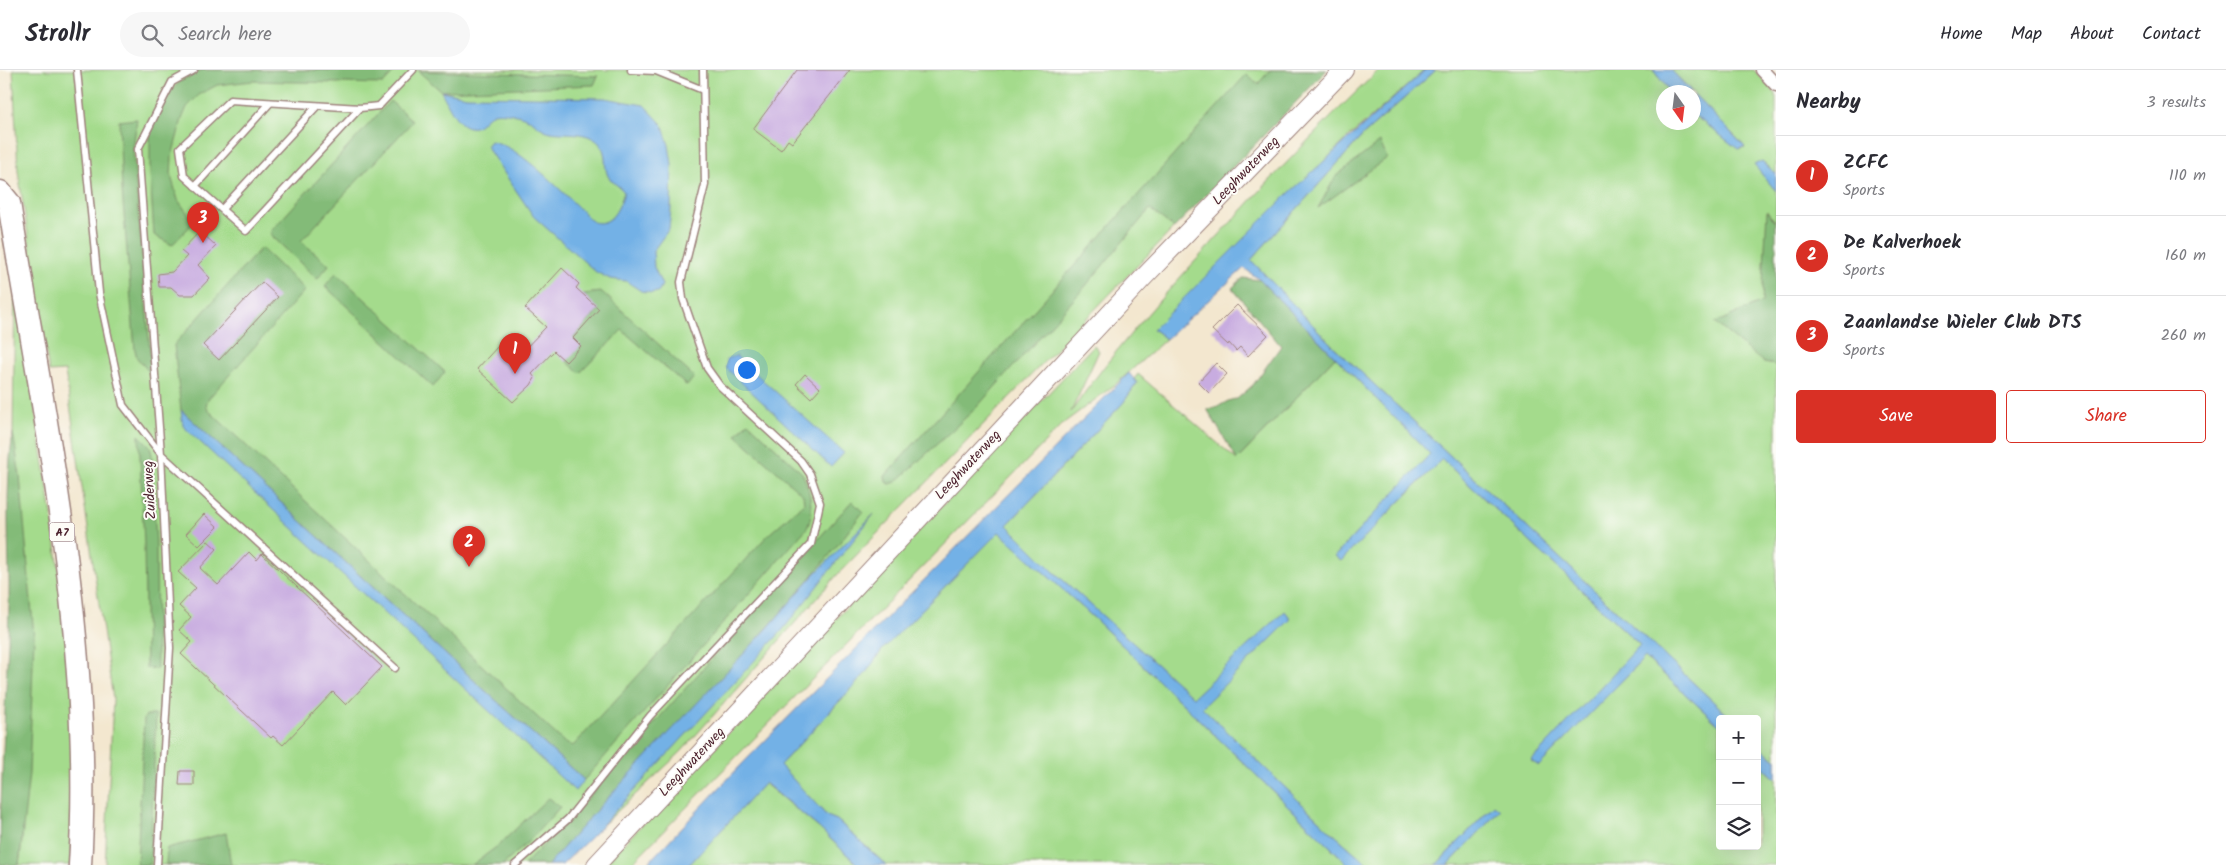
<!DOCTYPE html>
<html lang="en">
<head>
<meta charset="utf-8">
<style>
	:root { --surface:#fff; --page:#f7f7f7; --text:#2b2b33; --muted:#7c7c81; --line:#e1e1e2; --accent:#d93025 }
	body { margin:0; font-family:Kalam,sans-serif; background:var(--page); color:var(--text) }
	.controls { position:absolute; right:15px; bottom:15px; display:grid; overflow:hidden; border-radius:5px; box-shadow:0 5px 20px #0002 }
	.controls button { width:45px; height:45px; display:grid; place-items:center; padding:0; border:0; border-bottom:1px solid var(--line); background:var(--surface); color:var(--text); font:25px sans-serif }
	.compass { position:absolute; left:1656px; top:15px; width:45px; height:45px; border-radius:50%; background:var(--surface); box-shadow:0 5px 20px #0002; rotate:166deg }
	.you { position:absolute; left:746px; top:299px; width:18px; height:18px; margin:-12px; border:4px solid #fff; border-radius:50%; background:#1a73e8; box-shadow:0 0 0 8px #1a73e833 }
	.badge { display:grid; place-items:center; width:32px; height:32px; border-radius:50%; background:var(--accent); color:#fff; font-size:16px; font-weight:700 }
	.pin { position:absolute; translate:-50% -41px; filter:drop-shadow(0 1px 2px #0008) }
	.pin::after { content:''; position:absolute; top:26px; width:18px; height:15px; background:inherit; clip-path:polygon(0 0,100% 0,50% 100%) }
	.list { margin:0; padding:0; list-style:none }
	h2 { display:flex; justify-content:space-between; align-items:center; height:65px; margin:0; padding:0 20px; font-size:21px }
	h2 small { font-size:16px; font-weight:400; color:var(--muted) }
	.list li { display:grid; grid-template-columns:32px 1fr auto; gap:15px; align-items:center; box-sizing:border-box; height:80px; padding:0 20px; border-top:1px solid var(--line) }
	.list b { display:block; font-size:19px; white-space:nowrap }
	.list p { margin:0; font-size:16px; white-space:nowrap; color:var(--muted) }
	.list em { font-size:16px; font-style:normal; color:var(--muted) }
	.actions { display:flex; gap:10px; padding:15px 20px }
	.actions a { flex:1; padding:11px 0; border:1px solid var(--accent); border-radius:5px; text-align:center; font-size:18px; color:var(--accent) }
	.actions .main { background:var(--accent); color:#fff }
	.icon { flex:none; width:28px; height:28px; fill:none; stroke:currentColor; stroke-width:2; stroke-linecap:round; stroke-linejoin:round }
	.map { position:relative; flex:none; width:1776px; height:795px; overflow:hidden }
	header { display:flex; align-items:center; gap:30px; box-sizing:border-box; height:70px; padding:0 25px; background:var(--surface); border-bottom:1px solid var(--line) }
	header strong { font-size:24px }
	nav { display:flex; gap:28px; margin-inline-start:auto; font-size:18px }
	.search { width:350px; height:45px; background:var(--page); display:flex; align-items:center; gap:12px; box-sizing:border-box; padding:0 18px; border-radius:28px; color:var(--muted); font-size:19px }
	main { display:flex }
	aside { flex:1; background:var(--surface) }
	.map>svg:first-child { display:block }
</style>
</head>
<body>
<header>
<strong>Strollr</strong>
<div class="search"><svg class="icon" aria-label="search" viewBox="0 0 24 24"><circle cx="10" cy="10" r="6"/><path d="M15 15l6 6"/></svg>Search here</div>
<nav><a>Home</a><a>Map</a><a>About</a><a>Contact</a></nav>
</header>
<main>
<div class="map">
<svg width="1776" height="795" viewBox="0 0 1776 795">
	<rect width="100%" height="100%" fill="#fdfcf7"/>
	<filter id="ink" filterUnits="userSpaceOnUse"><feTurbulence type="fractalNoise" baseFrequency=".02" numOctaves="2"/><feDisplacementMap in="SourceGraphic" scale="10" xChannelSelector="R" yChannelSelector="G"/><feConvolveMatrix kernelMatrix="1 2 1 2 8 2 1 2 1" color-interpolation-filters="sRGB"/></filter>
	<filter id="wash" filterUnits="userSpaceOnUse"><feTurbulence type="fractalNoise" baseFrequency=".0096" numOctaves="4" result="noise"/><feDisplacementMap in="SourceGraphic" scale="20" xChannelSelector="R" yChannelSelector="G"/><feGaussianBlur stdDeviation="1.12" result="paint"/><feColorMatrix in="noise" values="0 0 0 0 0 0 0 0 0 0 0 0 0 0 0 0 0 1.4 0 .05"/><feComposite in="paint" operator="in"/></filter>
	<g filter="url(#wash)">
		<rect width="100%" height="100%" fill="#f3e7cf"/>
		<g fill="#a4db8c" stroke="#777d5c">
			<path d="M13 0H1313L1167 152 1174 158 838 504 681 682 560 795H105L113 629 65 301 49 302 18 101Z"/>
			<path d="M1379 0H1425L1350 66 1153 259 1166 269 1116 314 1065 352 630 795H604L1094 275 1099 281 1071 342C1112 282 1161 228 1210 175 1265 115 1320 56 1379 0Z"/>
			<path d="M1436 0H1653L1670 22H1664V52H1694V45L1739 79 1745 77 1671 0H1754L1776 24V104L1762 91 1755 95 1776 121V152L1768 142 1763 232 1737 243 1764 293 1776 295V690L1757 673V649H1732L1332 275 1251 190 1363 65Z"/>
			<path d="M15 211 53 451 74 623 71 795H19L22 770 27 487 13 363Z"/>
			<path d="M1335 287 1431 384 1335 486 1341 491 1442 389 1641 576 1531 691 1539 695 1645 587 1720 656V776H1757V691L1776 709V795H1448L1499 740 1494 735 1436 795H1369L1330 761 1201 637 1291 549 1285 542 1193 628 1053 501 1007 455 1123 333 1137 313 1134 309 1138 304 1237 390Z"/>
			<path d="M999 461 1094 548 1349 795H886L837 750 828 747 779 696 865 604 882 580Z"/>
			<path d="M764 713 819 758 858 795H689Z"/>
		</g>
		<g fill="#83bb78" stroke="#666d52">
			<path d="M202 0H396L383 14 253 11 217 15 199 25 187 37 182 49 172 86 171 106 178 130 194 152 172 175 154 165 150 103V59L171 21 182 10Z"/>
			<path d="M1270 0H1327L1174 158 1150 139 1084 218 976 338 896 412 890 414 886 412 885 406 1245 6 1247 4 1258 14Z"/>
			<path d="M418 1 598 6 594 15 441 21Z"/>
			<path d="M390 31 413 51 301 171 329 195 317 209 272 166 271 161Z"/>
			<path d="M137 49 133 79 152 305 137 288 135 280 122 120 119 51Z"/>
			<path d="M1380 72 1387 88 1318 138 1336 106Z"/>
			<path d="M1767 141 1776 152V295L1764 293 1715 253 1762 232Z"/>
			<path d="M261 178 305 220 208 329 206 335 208 340 565 673 573 676 768 465 804 433 803 425 736 365 748 352 802 403C810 419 815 442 807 458L584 710C448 588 315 464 181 340L174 275Z"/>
			<path d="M336 203 445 302 433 317 325 216Z"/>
			<path d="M1243 208 1260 210 1335 287 1237 390 1207 339C1219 340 1225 329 1237 329L1253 315 1281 276 1232 218Z"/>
			<path d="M602 222 694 307 687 316 622 260 580 303 558 284 599 240 583 224Z"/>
			<path d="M13 363 20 406 34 566 29 703 19 795H0C0 709 7 623 9 537 10 480 4 420 13 363Z"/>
			<path d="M139 365 150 376 152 385 156 478 157 599 146 598 144 474Z"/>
			<path d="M852 431 863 442C769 568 652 676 548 795H524L572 746Z"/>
			<path d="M146 645H156L150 795H137L144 649Z"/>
			<path d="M548 728 560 737 530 770 503 795H472L499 775Z"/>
			<path d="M226 763 231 795H166L167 778Z"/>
		</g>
		<g fill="#73b1e6" stroke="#5e6888">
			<path d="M1425 0H1436L1363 65 1251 190 1332 275 1732 649H1720V656L1645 587 1539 696 1531 691 1640 575 1442 389 1341 491 1335 486 1430 384 1260 210 1244 198 1166 269 1153 259 1289 123Z"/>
			<path d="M1653 0H1671L1692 22H1670Z"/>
			<path d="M441 21 467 26 605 28 644 35 662 54 669 75 672 94 671 139 669 159 653 181 654 197 662 215 658 222 651 223 641 221 626 211 610 209 596 202 534 147 486 76 490 71C518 73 572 132 593 152 612 157 619 138 624 122 620 116 612 113 608 106 603 95 608 83 599 73 586 60 567 65 551 62 541 60 537 54 528 49 520 45 503 41 494 43 484 46 481 60 469 57 456 55 447 32 441 21Z"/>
			<path d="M1694 24 1745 77 1738 79 1694 45Z"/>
			<path d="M1762 91 1776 104V121L1754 95Z"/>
			<path d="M736 286 844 383 831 397 726 298 727 289Z"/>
			<path d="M1129 303 1137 313 1123 333 1007 455 1053 501 1193 627 1285 541 1291 549 1202 637 1330 761 1369 795H1349L1094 548 999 462 882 580 865 604 780 695 827 746 837 750 886 795H858L819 758 765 713 689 795H646L742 694Z"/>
			<path d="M181 340C315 464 448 588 584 710L575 721 183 356Z"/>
			<path d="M874 444 781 562 592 766 562 795H548L602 734 766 560 811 508Z"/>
			<path d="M1757 673 1776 690V709L1757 691Z"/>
			<path d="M1494 735 1500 740 1448 795H1436Z"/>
		</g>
		<g id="blocks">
			<g fill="#c8ace0">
				<path d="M797 0H850L792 73 788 70 781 80 753 59Z"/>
				<path d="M200 161 216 176 198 195 210 208 194 225H180L171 217H159L158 204 172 202 187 186 181 181Z"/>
				<path d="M562 198 579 214 576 218 599 239 573 268 581 276 566 292 554 281 532 304 535 308 531 315 513 332 477 299 499 275 515 289 546 257 525 238Z"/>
				<path d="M262 212 278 227 219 290 203 275Z"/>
				<path d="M1237 235 1268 265 1248 286 1240 277 1236 281 1229 273 1228 275 1212 260Z"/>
				<path d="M1216 293 1227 304 1209 323 1198 312Z"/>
				<path d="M805 304 820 318 811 328 796 314Z"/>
				<path d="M204 444 218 457 199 476 186 464Z"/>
				<path d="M208 471 217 479 200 498 218 515 249 482 257 490 262 484 382 597 346 635 333 622 283 675 273 666 271 668 181 584 192 572 179 560 191 547 179 536 196 518 178 502Z"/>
				<path d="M180 701H194V715H179Z"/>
			</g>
		</g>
	</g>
	<g filter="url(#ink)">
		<use href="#blocks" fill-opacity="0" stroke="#9e837d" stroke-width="1"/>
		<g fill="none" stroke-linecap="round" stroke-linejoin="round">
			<defs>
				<g id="lane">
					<path d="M77 0 99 223 123 335 161 384 170 578 157 795"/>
					<path d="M194 0 172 12 138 79 161 384 395 598"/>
					<path d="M631 0 656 1 703 20"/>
					<path d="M360 38 246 161 184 106 180 78 230 30 360 38 379 36 413 0"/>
					<path d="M195 116 270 33"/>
					<path d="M222 139 317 36"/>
					<path d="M515 795 568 749 650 646 811 474 820 433 810 404 801 391 720 316 707 298 683 229 681 212 705 115 703 0"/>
				</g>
				<path id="street" d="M1762 0 1776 15"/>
				<path id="secondary" d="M596 795 1143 208 1344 0"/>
				<path id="highway" d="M0 122 9 133C44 351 94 573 80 795"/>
			</defs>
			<use href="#lane" stroke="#9e837d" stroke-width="9"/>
			<use href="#street" stroke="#9e837d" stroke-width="15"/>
			<use href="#secondary" stroke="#9e837d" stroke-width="20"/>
			<use href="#highway" stroke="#9e837d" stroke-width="25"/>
			<use href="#lane" stroke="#fff" stroke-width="6"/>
			<use href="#street" stroke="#fff" stroke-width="12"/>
			<use href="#secondary" stroke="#fff" stroke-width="18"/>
			<use href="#highway" stroke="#fff" stroke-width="22"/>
		</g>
	</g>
	<g text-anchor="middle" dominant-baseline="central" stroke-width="4" stroke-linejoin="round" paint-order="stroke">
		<rect fill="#fdfcf7" stroke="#806168" stroke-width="1" x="49.5" y="452.5" width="25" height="19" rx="4"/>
		<g font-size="12" font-weight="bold" fill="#4a1f2b">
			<text x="62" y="462">A7</text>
		</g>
		<g font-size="14" fill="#4a1f2b" stroke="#fdfcf7">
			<text transform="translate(1246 101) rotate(-46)">Leeghwaterweg</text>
			<text transform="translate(968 395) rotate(-47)">Leeghwaterweg</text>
			<text transform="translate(150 420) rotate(-93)">Zuiderweg</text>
			<text transform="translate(692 692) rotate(-47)">Leeghwaterweg</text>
		</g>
	</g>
</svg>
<div class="controls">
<button>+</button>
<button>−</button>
<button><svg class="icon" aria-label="layers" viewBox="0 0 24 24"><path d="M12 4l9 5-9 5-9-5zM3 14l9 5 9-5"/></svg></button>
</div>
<svg class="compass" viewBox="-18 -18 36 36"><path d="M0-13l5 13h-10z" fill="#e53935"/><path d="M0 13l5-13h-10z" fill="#7c7c81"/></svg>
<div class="you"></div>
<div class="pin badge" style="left:515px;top:304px">1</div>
<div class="pin badge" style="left:469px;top:497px">2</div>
<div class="pin badge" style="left:203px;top:173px">3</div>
</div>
<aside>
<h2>Nearby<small>3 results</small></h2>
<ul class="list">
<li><span class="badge">1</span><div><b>ZCFC</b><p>Sports</p></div><em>110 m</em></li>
<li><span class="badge">2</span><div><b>De Kalverhoek</b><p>Sports</p></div><em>160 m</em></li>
<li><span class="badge">3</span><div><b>Zaanlandse Wieler Club DTS</b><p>Sports</p></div><em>260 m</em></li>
</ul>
<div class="actions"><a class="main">Save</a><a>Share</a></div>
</aside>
</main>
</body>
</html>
